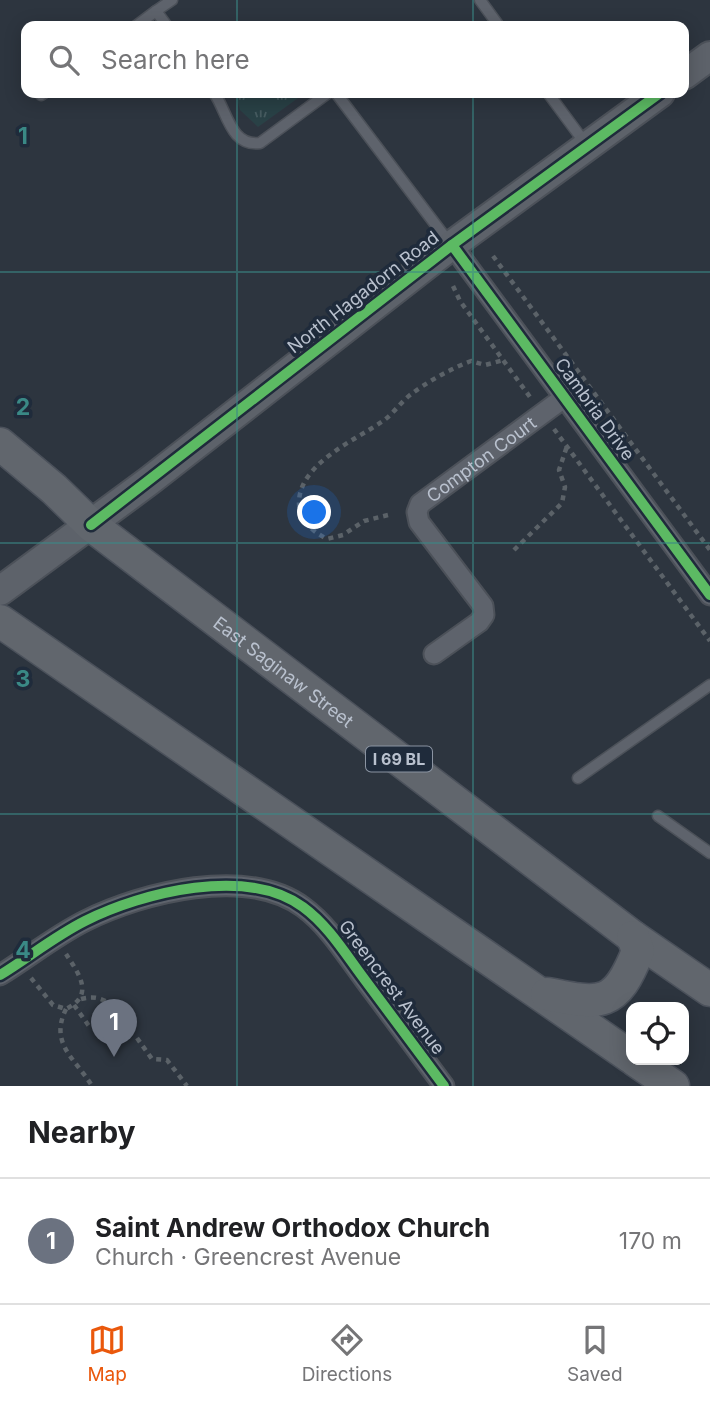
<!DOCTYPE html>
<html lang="en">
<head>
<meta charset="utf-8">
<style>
	:root { --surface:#fff; --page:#f2f2f2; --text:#202124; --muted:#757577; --line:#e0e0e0; --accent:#ea580c }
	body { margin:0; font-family:Inter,sans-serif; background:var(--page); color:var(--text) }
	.controls { position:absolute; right:21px; bottom:21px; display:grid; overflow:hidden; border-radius:14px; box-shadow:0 4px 18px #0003 }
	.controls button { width:63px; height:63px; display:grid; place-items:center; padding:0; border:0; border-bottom:2px solid var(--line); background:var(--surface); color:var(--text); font:35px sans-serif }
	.you { position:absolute; left:315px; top:513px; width:24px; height:24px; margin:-18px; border:5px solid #fff; border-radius:50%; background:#1a73e8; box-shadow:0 0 0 10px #1a73e833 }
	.badge { display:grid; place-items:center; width:46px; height:46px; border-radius:50%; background:var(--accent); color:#fff; font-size:23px; font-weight:700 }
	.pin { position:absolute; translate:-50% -58px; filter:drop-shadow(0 2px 4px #0008) }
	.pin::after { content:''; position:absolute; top:37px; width:24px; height:21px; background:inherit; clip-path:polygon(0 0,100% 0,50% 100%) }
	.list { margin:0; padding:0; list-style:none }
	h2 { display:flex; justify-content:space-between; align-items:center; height:91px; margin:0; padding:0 28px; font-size:30px }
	h2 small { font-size:23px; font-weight:400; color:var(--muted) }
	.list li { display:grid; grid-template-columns:46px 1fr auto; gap:21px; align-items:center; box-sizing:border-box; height:126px; padding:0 28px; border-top:2px solid var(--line) }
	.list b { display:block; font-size:26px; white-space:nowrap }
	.list p { margin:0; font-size:23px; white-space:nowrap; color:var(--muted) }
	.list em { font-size:23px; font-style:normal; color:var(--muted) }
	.icon { flex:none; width:38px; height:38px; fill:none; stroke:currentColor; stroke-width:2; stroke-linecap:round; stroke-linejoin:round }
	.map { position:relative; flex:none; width:710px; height:1086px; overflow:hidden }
	.search { position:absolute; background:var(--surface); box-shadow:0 4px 18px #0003; left:21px; right:21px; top:21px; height:77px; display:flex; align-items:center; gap:18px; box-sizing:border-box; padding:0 24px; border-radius:14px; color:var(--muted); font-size:26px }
	.sheet { height:217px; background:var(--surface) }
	nav { display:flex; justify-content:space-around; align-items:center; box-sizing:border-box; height:98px; border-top:2px solid var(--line); background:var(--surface); font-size:19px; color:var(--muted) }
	nav a { display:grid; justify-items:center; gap:4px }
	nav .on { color:var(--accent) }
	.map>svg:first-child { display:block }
</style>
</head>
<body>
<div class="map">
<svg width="710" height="1086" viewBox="0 0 710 1086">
	<defs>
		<pattern id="grass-tufts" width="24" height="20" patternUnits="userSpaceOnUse" patternTransform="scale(1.75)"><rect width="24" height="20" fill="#294146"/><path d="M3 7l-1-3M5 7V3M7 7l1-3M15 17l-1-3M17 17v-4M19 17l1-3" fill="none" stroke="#465b60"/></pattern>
	</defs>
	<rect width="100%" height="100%" fill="#2d353f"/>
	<path fill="url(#grass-tufts)" d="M245 93H305L258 127 240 110 237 99Z"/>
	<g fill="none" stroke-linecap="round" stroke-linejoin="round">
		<defs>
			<g id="lane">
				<path d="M480 0 499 26"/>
				<path d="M136 26 156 11"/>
				<path d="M167 26 156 11 172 0"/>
				<path d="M214 93C227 110 230 147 260 143L328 93"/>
				<path d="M336 93 451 245"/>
				<path d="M548 93 585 143"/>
				<path d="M41 95 44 93"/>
				<path d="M578 778 710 685"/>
				<path d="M658 816 710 853"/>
			</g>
			<g id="street">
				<path d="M452 245 710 595"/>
				<path id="s1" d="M434 654 479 622 484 615 483 606 419 522 417 512 420 504 565 397"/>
				<path d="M0 975C28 958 55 936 85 921 143 892 247 866 303 907 329 926 346 955 365 980 391 1015 418 1051 444 1086"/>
			</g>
			<g id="secondary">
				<path d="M684 75 710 56"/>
				<path d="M0 591 149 481 452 245 660 93"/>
			</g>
			<g id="primary">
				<path id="s2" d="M0 444 54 489 91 525 633 937 710 990"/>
				<path d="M0 621 631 1057"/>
				<path d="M547 994C602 1005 616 1007 638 951L633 937"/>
				<path d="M635 1060 673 1086"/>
			</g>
		</defs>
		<use href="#lane" stroke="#4c5159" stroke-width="13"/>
		<use href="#street" stroke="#4c5159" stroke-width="23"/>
		<use href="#secondary" stroke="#4c5159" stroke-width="32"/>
		<use href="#primary" stroke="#4b515b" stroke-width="35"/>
		<g stroke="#5b6268" stroke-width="4.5" stroke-dasharray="5 5" stroke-linecap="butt">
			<path d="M493 256 710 550"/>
			<path d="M453 286 460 301 530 397"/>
			<path d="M554 429 710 641"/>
			<path d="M388 515 364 521 343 535 327 539C312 531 300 521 299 504 298 464 354 441 383 421 393 414 400 403 410 395 427 382 450 369 471 361L485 365 504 360"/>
			<path d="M514 550 562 503 565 487 559 470 567 446"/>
			<path d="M31 978 53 1005 66 1009C95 995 79 974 66 954"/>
			<path d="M81 999C107 992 118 1011 131 1030"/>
			<path d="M74 1005 89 1026"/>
			<path d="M66 1009C49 1044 75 1058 92 1086"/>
			<path d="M137 1038 152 1059 167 1060 187 1086"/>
		</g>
		<use href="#lane" stroke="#5e636c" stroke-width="10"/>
		<use href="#street" stroke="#5e636c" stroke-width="19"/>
		<use href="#secondary" stroke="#5d626a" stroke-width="28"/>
		<use href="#primary" stroke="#61666d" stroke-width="32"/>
		<defs>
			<g id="cycleway">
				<path d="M452 245 710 595"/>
				<path d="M91 525 452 245 660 93"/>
				<path d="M0 975C28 958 55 936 85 921 143 892 247 866 303 907 329 926 346 955 365 980 391 1015 418 1051 444 1086"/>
			</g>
		</defs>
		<use href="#cycleway" stroke="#1f2b3b" stroke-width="15"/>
		<use href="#cycleway" stroke="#5cba63" stroke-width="10"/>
	</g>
	<path fill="none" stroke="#3a8986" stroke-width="2" stroke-opacity="0.55" d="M237 0V26M473 0V26M237 93V1086M473 93V1086M0 272H710M0 543H710M0 814H710"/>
	<g text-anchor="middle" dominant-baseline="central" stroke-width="7" stroke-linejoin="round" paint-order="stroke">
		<rect fill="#1f2b3b" stroke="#8b94a2" stroke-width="2" x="366" y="746.5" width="66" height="25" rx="5"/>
		<g font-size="16" font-weight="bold" fill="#b9c1ce">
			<text x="399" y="759">I 69 BL</text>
		</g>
		<g font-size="18" fill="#b9c1ce" stroke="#1f2b3b">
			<text transform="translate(363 292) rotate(-38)">North Hagadorn Road</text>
			<text transform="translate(595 409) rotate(54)">Cambria Drive</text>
			<text stroke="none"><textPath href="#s1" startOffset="273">Compton Court</textPath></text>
			<text stroke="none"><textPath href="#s2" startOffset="364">East Saginaw Street</textPath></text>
			<text transform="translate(392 987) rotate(53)">Greencrest Avenue</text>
		</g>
	</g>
	<g font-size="23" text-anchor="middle" font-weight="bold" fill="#3a8986" stroke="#1f2b3b" stroke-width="7" stroke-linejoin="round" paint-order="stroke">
		<text x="23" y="144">1</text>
		<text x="23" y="415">2</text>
		<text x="23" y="687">3</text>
		<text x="23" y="958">4</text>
	</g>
</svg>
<div class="controls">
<button><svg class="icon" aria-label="locate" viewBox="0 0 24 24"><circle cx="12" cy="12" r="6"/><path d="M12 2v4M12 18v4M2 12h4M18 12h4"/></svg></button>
</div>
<div class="you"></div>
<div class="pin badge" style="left:114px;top:1057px;background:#6b7280">1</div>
<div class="search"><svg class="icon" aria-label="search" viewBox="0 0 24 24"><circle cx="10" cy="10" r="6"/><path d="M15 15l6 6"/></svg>Search here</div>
</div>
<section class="sheet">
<h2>Nearby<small></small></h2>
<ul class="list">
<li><span class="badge" style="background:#6b7280">1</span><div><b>Saint Andrew Orthodox Church</b><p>Church · Greencrest Avenue</p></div><em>170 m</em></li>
</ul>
</section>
<nav>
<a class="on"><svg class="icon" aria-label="map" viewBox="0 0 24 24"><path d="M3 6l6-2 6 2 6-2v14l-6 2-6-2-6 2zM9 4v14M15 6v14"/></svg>Map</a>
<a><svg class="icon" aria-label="directions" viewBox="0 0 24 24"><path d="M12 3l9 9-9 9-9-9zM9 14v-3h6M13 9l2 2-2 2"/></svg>Directions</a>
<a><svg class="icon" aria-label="saved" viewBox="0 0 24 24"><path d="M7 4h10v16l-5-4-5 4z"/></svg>Saved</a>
</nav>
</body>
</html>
